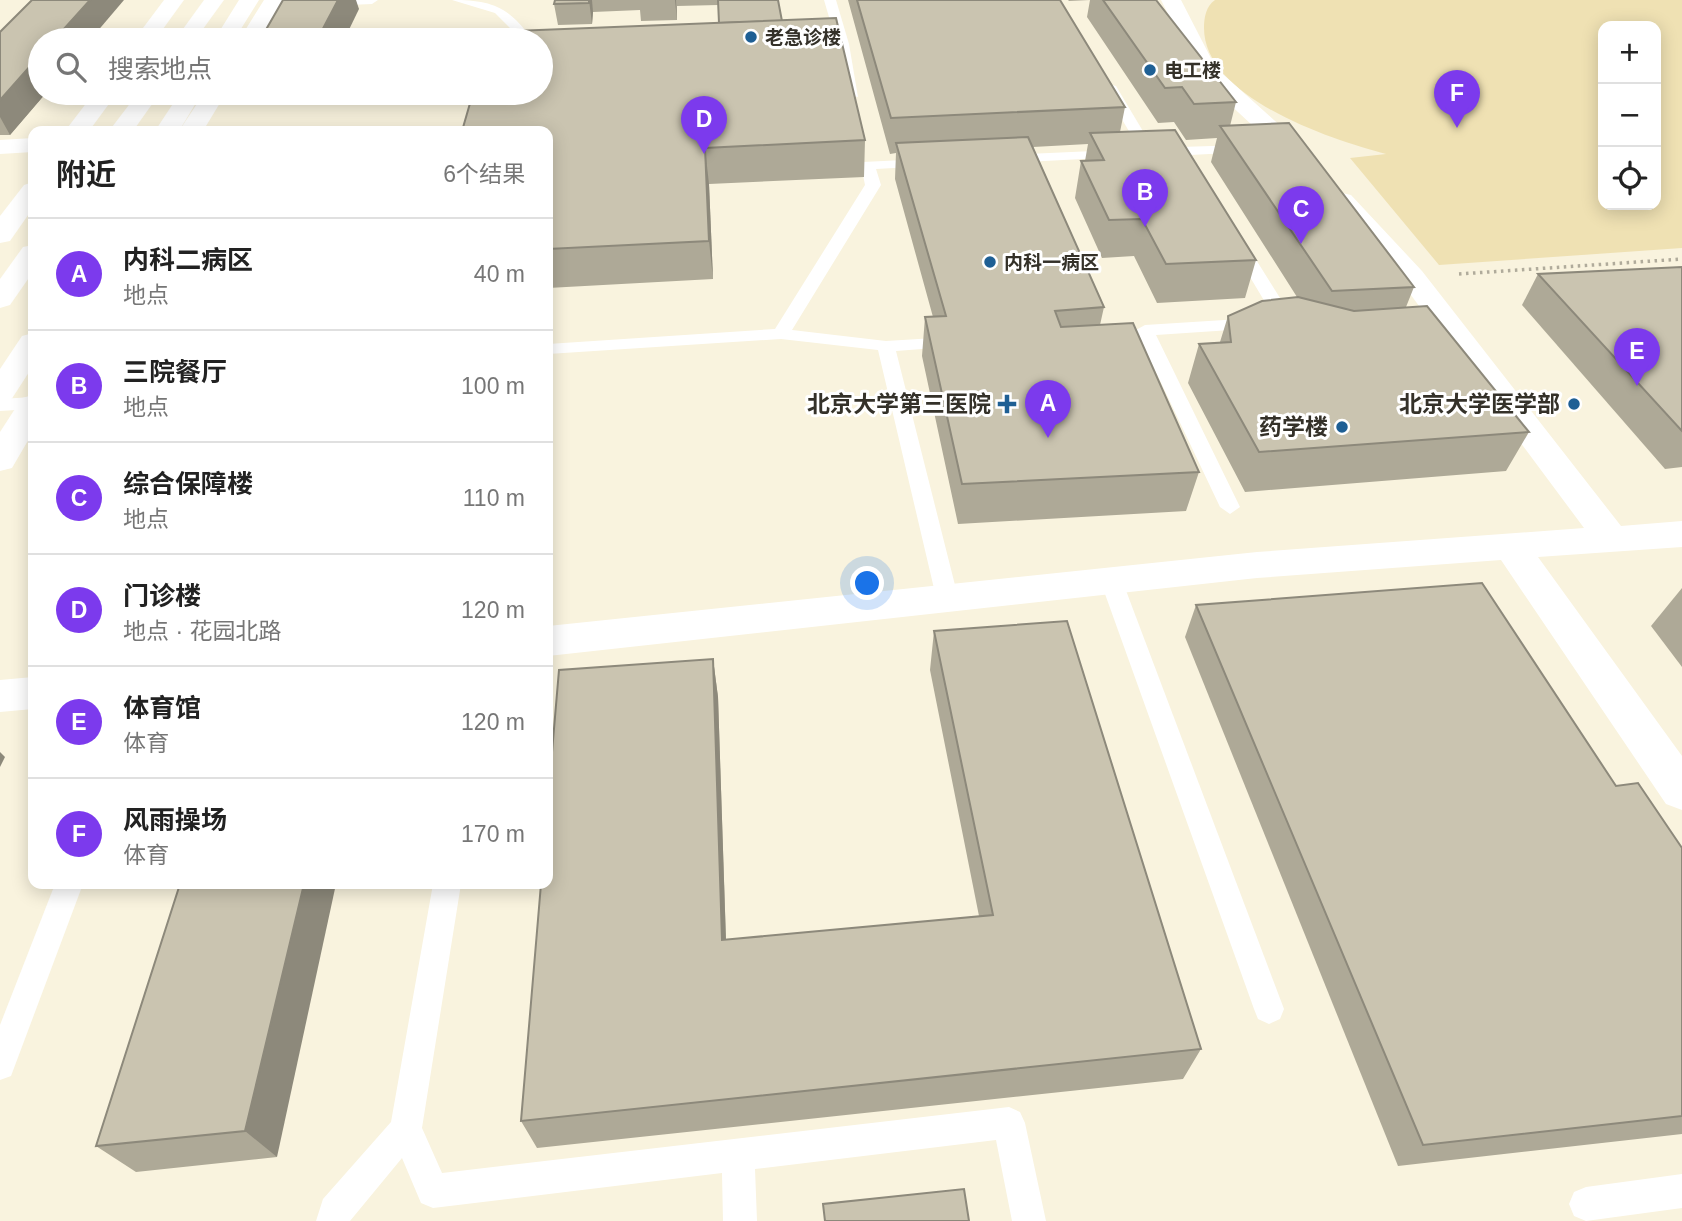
<!DOCTYPE html>
<html lang="zh">
<head>
<meta charset="utf-8">
<style>
	:root { --surface:#fff; --page:#f2f2f2; --text:#222; --muted:#767676; --line:#e0e0e0; --accent:#7c3aed }
	body { margin:0; font-family:Helvetica,"Noto Sans SC",sans-serif; background:var(--page); color:var(--text) }
	.controls { position:absolute; right:21px; top:21px; display:grid; overflow:hidden; border-radius:14px; box-shadow:0 4px 18px #0003 }
	.controls button { width:63px; height:63px; display:grid; place-items:center; padding:0; border:0; border-bottom:2px solid var(--line); background:var(--surface); color:var(--text); font:35px sans-serif }
	.you { position:absolute; left:868px; top:584px; width:24px; height:24px; margin:-18px; border:5px solid #fff; border-radius:50%; background:#1a73e8; box-shadow:0 0 0 10px #1a73e833 }
	.badge { display:grid; place-items:center; width:46px; height:46px; border-radius:50%; background:var(--accent); color:#fff; font-size:23px; font-weight:700 }
	.pin { position:absolute; translate:-50% -58px; filter:drop-shadow(0 2px 4px #0008) }
	.pin::after { content:''; position:absolute; top:37px; width:24px; height:21px; background:inherit; clip-path:polygon(0 0,100% 0,50% 100%) }
	.list { margin:0; padding:0; list-style:none }
	h2 { display:flex; justify-content:space-between; align-items:center; height:91px; margin:0; padding:0 28px; font-size:30px }
	h2 small { font-size:23px; font-weight:400; color:var(--muted) }
	.list li { display:grid; grid-template-columns:46px 1fr auto; gap:21px; align-items:center; box-sizing:border-box; height:112px; padding:0 28px; border-top:2px solid var(--line) }
	.list b { display:block; font-size:26px; white-space:nowrap }
	.list p { margin:0; font-size:23px; white-space:nowrap; color:var(--muted) }
	.list em { font-size:23px; font-style:normal; color:var(--muted) }
	.icon { flex:none; width:38px; height:38px; fill:none; stroke:currentColor; stroke-width:2; stroke-linecap:round; stroke-linejoin:round }
	.map { position:relative; flex:none; width:1682px; height:1221px; overflow:hidden }
	.search { position:absolute; background:var(--surface); box-shadow:0 4px 18px #0003; left:28px; top:28px; width:525px; height:77px; display:flex; align-items:center; gap:18px; box-sizing:border-box; padding:0 24px; border-radius:38px; color:var(--muted); font-size:26px }
	.panel { position:absolute; background:var(--surface); box-shadow:0 4px 18px #0003; left:28px; top:126px; width:525px; height:763px; border-radius:14px }
	.map>svg:first-child { display:block }
</style>
</head>
<body>
<div class="map">
<svg width="1682" height="1221" viewBox="0 0 1682 1221">
	<rect width="100%" height="100%" fill="#f9f3de"/>
	<path fill="#efe1b3" fill-rule="evenodd" d="M1215 0H1682V248L1439 265 1350 158 1386 154C1332 140 1204 98 1204 28 1204 18 1206 6 1215 0ZM1603 26H1656V205H1603Z"/>
	<g fill="none" stroke-linecap="round" stroke-linejoin="round">
		<path stroke="#b0ab9b" stroke-width="3.5" stroke-dasharray="2.5 4.5" stroke-linecap="butt" d="M1459 274 1682 259"/>
		<g fill="#fff" fill-rule="evenodd">
			<path d="M321 0H378L372 4 326 6 322 5Z"/>
			<path d="M452 0C485 0 504 4 525 30V40H513V31L495 13Z"/>
			<path d="M824 0H836L849 44 858 97 846 94 838 48 812 50 806 46 812 42 836 41Z"/>
			<path d="M1104 83 1116 86 1156 153 1154 156H1144L1142 153 1102 86Z"/>
			<path d="M1244 145 1251 149 1249 152 1190 155 1198 169 1191 173 1186 172 1173 151 1180 147Z"/>
			<path d="M1116 150 1123 154 1121 157 1007 163 1000 159 1007 155Z"/>
			<path d="M924 159 931 163 929 166 876 169 881 185 792 330 886 341 935 338 944 343 935 348 896 351 958 597 955 603H939L936 597 878 350 781 339 548 354V344L775 329 865 185 861 165 863 162Z"/>
			<path d="M1237 237 1245 242 1295 322 1292 326 1156 335 1240 507 1230 514 1220 507 1136 330 1145 325 1274 317 1229 242Z"/>
			<path d="M33 397V409L0 411V399Z"/>
			<path d="M1111 572 1119 574 1122 580 1284 1009 1280 1019 1269 1024 1258 1019 1254 1009 1100 580 1103 574Z"/>
			<path d="M55 884H83L11 1076 0 1080V1025Z"/>
			<path d="M433 884H461L422 1128 442 1173 1009 1107 1020 1112 1025 1123 1046 1221H1012L996 1140 755 1169 757 1221H723L722 1173 433 1208 421 1203 402 1158 350 1221H316L323 1199 391 1122Z"/>
			<path d="M1682 1174V1208L1586 1221 1574 1216 1569 1204 1574 1192 1586 1187Z"/>
		</g>
		<g fill="#fff" fill-rule="evenodd">
			<path d="M164 0H184L155 40H134Z"/>
			<path d="M264 0H284L259 40H239Z"/>
			<path d="M1161 0H1181L1216 68 1312 154 1315 159 1312 164H1294L1199 76Z"/>
			<path d="M94 93H117L89 131H65Z"/>
			<path d="M204 93H226L203 131H179Z"/>
			<path d="M33 138V152L0 154V140Z"/>
			<path d="M33 182V208L10 241 0 243V216L24 185Z"/>
			<path d="M1342 193 1351 195 1422 271 1621 526 1682 521V547L1538 557 1682 756V810L1666 804 1501 560 1257 578 548 656V626L1257 552 1584 528 1402 283 1333 207 1329 201 1333 195Z"/>
			<path d="M33 395V432L12 468 0 471V432L22 398Z"/>
			<path d="M33 677V709L0 712V680Z"/>
		</g>
		<g fill="#fff" fill-rule="evenodd">
			<path d="M204 0H224L195 40H175Z"/>
			<path d="M239 0H259L234 40H214Z"/>
			<path d="M138 93H160L133 131H109Z"/>
			<path d="M180 93H202L179 131H155Z"/>
			<path d="M33 245V272L10 305 0 308V279L23 247Z"/>
			<path d="M33 333V366L11 400 0 403V369L22 336Z"/>
		</g>
	</g>
	<g fill="#aea997">
		<path d="M555 0H778L782 21 865 140 864 177 709 184 713 279 548 288V131L719 23 718 5 677 6V20L641 21 640 10 593 12 592 24 558 25 554 4Z"/>
		<path d="M848 0H1060L1125 107 1120 132 1256 260 1245 298 1157 303 1134 256 1102 258 1075 198 1081 161H1085L1088 144 1033 147 1104 307 1100 325 1199 472 1186 511 958 524 922 356 925 317H933L895 179 896 153 890 154Z"/>
		<path d="M1068 0H1156L1236 102 1230 126 1414 287 1406 307 1529 432 1506 471 1245 492 1188 383 1199 344 1220 342 1228 316 1297 297 1211 162 1217 138 1186 140 1174 122 1158 123 1087 17 1090 0 1069 1Z"/>
		<path d="M0 32 40 93H46L10 135H0Z"/>
		<path d="M1682 267V467L1665 469 1522 305 1538 274Z"/>
		<path d="M1682 588V667L1651 626Z"/>
		<path d="M1196 605 1616 786 1682 848V1134L1398 1166 1185 637Z"/>
		<path d="M934 631 1201 1049 1183 1079 537 1148 521 1121 713 659 718 697 726 940 979 916 930 670Z"/>
		<path d="M180 884 277 1157 136 1172 96 1146Z"/>
	</g>
	<g fill="#8d897b">
		<path d="M90 0H124L90 40H54Z"/>
		<path d="M338 0H356L359 9 344 40H317Z"/>
		<path d="M589 0H592L593 12 592 24Z"/>
		<path d="M675 0H676L677 20Z"/>
		<path d="M40 55V93H46L10 135 0 117V100Z"/>
		<path d="M705 148 709 184 713 279 709 241Z"/>
		<path d="M713 659 718 697 727 973 722 940Z"/>
		<path d="M0 752 5 757 0 767Z"/>
		<path d="M304 884H336L277 1157 245 1131Z"/>
	</g>
	<g fill="#cac4b0" stroke="#8d897b" stroke-width="2">
		<path d="M32 0H90L54 40H40V55L0 100V32Z"/>
		<path d="M283 0H338L317 40H260Z"/>
		<path d="M555 0H589V3L554 4Z"/>
		<path d="M718 0H778L782 21 719 23Z"/>
		<path d="M857 0H1060L1125 107 891 118Z"/>
		<path d="M1103 0H1156L1236 102 1194 104 1182 87 1165 88Z"/>
		<path d="M836 18 865 140 705 148 709 241 548 249V131H462L473 93H541V40H487L489 32Z"/>
		<path d="M1289 123 1414 287 1332 291 1220 126Z"/>
		<path d="M1175 130 1256 260 1166 264 1142 219 1109 220 1081 161 1104 160 1090 133Z"/>
		<path d="M1028 137 1104 307 1055 311 1061 327 1133 323 1199 472 962 484 925 317 946 316 896 143Z"/>
		<path d="M1682 267V431L1538 274Z"/>
		<path d="M1298 297 1354 311 1427 306 1529 432 1259 452 1199 344 1231 342 1228 316 1262 301Z"/>
		<path d="M1482 583 1616 786 1638 783 1682 848V1116L1423 1145 1196 605Z"/>
		<path d="M1067 621 1201 1049 521 1121 541 884H548V799L559 670 713 659 722 940 993 915 934 631Z"/>
		<path d="M180 884H304L245 1131 96 1146Z"/>
		<path d="M964 1189 969 1221H825L823 1204Z"/>
	</g>
	<g fill="#1e5f94" stroke="#fff" stroke-width="2.5">
		<circle cx="751" cy="37" r="7"/>
		<circle cx="1150" cy="70" r="7"/>
		<circle cx="990" cy="262" r="7"/>
		<path d="M1003.5 393.5h7v7h7v7h-7v7h-7v-7h-7v-7h7z"/>
		<circle cx="1574" cy="404" r="7"/>
		<circle cx="1342" cy="427" r="7"/>
	</g>
	<g text-anchor="middle" dominant-baseline="central" stroke-width="6" stroke-linejoin="round" paint-order="stroke">
		<g font-size="19" font-weight="bold" fill="#343129" stroke="#fff" text-anchor="start">
			<text x="765" y="37">老急诊楼</text>
			<text x="1164" y="70">电工楼</text>
			<text x="1004" y="262">内科一病区</text>
		</g>
		<g font-size="23" font-weight="bold" fill="#343129" stroke="#fff" text-anchor="end">
			<text x="991" y="404">北京大学第三医院</text>
			<text x="1560" y="404">北京大学医学部</text>
			<text x="1328" y="427">药学楼</text>
		</g>
	</g>
</svg>
<div class="controls">
<button>+</button>
<button>−</button>
<button><svg class="icon" aria-label="locate" viewBox="0 0 24 24"><circle cx="12" cy="12" r="6"/><path d="M12 2v4M12 18v4M2 12h4M18 12h4"/></svg></button>
</div>
<div class="you"></div>
<div class="pin badge" style="left:1048px;top:438px">A</div>
<div class="pin badge" style="left:1145px;top:227px">B</div>
<div class="pin badge" style="left:1301px;top:244px">C</div>
<div class="pin badge" style="left:704px;top:154px">D</div>
<div class="pin badge" style="left:1637px;top:386px">E</div>
<div class="pin badge" style="left:1457px;top:128px">F</div>
<div class="search"><svg class="icon" aria-label="search" viewBox="0 0 24 24"><circle cx="10" cy="10" r="6"/><path d="M15 15l6 6"/></svg>搜索地点</div>
<section class="panel">
<h2>附近<small>6个结果</small></h2>
<ul class="list">
<li><span class="badge">A</span><div><b>内科二病区</b><p>地点</p></div><em>40 m</em></li>
<li><span class="badge">B</span><div><b>三院餐厅</b><p>地点</p></div><em>100 m</em></li>
<li><span class="badge">C</span><div><b>综合保障楼</b><p>地点</p></div><em>110 m</em></li>
<li><span class="badge">D</span><div><b>门诊楼</b><p>地点 · 花园北路</p></div><em>120 m</em></li>
<li><span class="badge">E</span><div><b>体育馆</b><p>体育</p></div><em>120 m</em></li>
<li><span class="badge">F</span><div><b>风雨操场</b><p>体育</p></div><em>170 m</em></li>
</ul>
</section>
</div>
</body>
</html>
